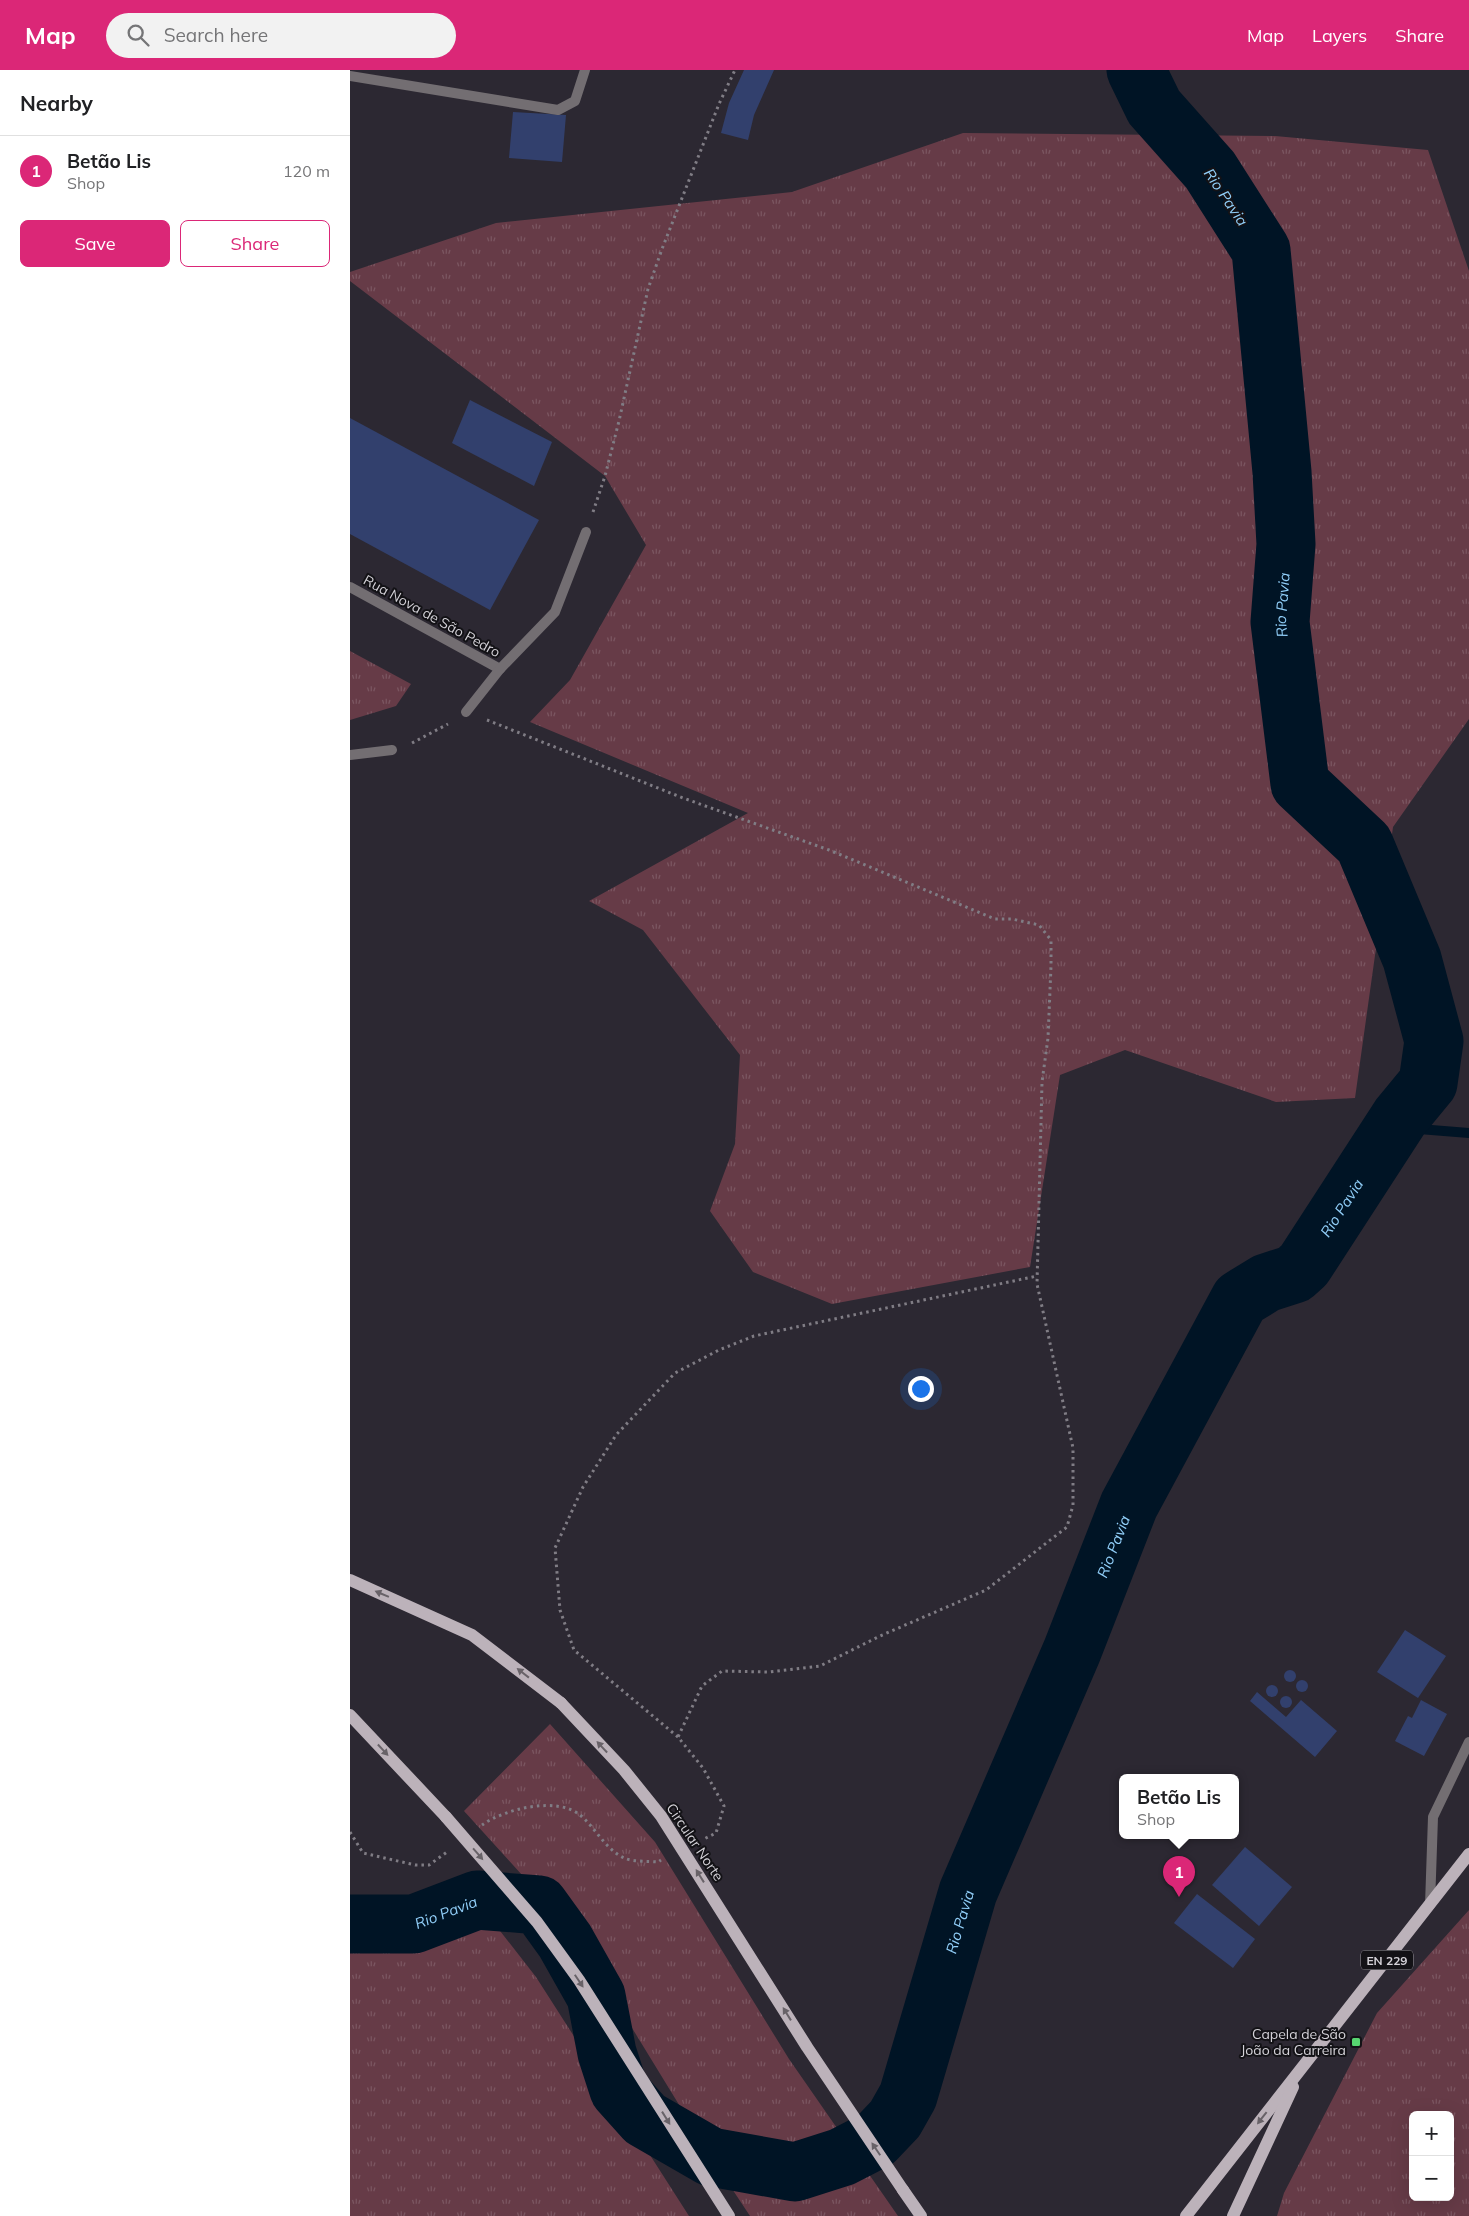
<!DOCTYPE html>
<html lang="en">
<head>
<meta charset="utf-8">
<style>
	:root { --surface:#fff; --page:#f2f2f2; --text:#202124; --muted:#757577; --line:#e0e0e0; --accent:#db2777 }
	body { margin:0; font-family:Mulish,sans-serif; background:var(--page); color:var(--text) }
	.controls { position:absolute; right:15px; bottom:15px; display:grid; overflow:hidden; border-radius:8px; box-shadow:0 5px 20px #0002 }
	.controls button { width:45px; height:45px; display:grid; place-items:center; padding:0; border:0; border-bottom:1px solid var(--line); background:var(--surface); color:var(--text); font:25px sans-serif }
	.you { position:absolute; left:570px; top:1318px; width:18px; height:18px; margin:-12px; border:4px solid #fff; border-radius:50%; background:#1a73e8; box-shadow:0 0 0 8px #1a73e833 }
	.badge { display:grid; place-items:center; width:32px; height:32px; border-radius:50%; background:var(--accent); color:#fff; font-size:16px; font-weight:700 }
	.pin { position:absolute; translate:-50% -41px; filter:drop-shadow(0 1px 2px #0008) }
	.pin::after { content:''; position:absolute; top:26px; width:18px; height:15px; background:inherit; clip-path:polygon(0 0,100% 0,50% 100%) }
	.popup { position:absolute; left:769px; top:1704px; width:120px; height:65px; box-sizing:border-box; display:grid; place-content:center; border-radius:8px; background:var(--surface); filter:drop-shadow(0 1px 4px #0005); font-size:16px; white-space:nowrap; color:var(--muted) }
	.popup b { font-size:19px; color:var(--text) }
	.popup::after { content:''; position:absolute; left:50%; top:100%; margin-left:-10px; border:10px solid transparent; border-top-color:var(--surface) }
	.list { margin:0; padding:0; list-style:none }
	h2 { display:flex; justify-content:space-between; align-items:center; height:65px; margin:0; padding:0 20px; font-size:21px }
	h2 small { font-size:16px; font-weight:400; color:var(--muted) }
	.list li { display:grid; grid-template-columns:32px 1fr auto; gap:15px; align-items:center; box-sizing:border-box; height:70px; padding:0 20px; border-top:1px solid var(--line) }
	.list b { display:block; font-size:19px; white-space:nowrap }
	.list p { margin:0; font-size:16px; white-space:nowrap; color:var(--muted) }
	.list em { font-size:16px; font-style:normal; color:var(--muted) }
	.actions { display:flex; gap:10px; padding:15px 20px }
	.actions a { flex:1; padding:11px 0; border:1px solid var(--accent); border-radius:8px; text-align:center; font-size:18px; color:var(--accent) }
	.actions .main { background:var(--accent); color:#fff }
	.icon { flex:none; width:28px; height:28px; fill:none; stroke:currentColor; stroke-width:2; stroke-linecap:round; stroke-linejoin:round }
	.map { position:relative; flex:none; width:1119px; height:2146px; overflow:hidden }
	header { display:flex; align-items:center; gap:30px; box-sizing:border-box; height:70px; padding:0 25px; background:var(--accent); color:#fff }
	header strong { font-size:24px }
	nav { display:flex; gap:28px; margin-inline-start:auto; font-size:18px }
	.search { width:350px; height:45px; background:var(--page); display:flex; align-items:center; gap:12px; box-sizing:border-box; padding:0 18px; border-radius:28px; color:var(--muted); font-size:19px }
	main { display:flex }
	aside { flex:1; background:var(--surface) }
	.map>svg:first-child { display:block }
</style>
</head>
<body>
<header>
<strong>Map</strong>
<div class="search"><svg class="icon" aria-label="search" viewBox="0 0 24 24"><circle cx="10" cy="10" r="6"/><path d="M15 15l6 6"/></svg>Search here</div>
<nav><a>Map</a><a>Layers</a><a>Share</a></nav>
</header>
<main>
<aside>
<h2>Nearby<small></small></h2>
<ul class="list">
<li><span class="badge">1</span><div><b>Betão Lis</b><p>Shop</p></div><em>120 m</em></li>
</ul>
<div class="actions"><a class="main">Save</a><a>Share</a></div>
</aside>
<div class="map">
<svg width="1119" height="2146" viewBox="0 0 1119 2146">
	<defs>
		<pattern id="grass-tufts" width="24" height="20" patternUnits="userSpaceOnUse" patternTransform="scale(1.25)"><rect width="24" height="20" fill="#663b47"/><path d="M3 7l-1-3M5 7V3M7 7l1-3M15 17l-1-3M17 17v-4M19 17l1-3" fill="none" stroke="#7b5661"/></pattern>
	</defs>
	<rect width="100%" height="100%" fill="#2c2832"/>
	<g fill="url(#grass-tufts)" fill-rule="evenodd">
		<path d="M613 63 925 66 1078 80 1119 201V649L1043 757 1005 1028 926 1032 775 980 710 1005 680 1197 482 1234 403 1202 360 1141 385 1074 390 985 293 860 239 831 398 743 180 652 220 610 296 475 255 406 0 211V202L146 153 442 122Z"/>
		<path d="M0 581 61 614 46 636 0 650Z"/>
		<path d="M200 1654 305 1772 439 1989 548 2146H400L361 2087 249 1904 202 1838 114 1741Z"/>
		<path d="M133 1839 186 1907 339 2146H0V1865L33 1863 66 1866Z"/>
		<path d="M1119 1840V2146H927L934 2123 1027 1943ZM1063 2045H1100V2127H1063Z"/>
	</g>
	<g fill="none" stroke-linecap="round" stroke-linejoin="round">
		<path stroke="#001425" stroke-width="10" d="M1044 1057 1119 1063"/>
		<path stroke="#001425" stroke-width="59" id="s1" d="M0 1854H64L127 1830 189 1835 215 1871 246 1926 257 1983 269 2020 295 2049 361 2087 445 2102 492 2087 525 2070 545 2049 558 2026 618 1822 722 1581 779 1435 890 1229 916 1213 944 1204 954 1195 1050 1047 1078 1013 1084 971 1062 889 1014 774 950 714 930 552 936 474 932 402 911 180 860 100 804 37 786 0"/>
	</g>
	<g fill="#32406d">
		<path d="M394 0H424L404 45 398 70 371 63 379 33Z"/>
		<path d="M163 42 216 45 212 92 159 88Z"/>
		<path d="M120 330 202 372 184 416 102 373Z"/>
		<path d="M0 348 189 450 140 540 0 464Z"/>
		<path d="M1055 1560 1096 1586 1068 1628 1027 1602Z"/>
		<circle cx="940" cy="1606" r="6"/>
		<circle cx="952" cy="1616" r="6"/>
		<circle cx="922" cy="1621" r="6"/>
		<path d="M907 1622 936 1647 951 1630 987 1661 965 1687 900 1631Z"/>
		<circle cx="936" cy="1632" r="6"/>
		<path d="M1071 1630 1097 1644 1074 1686 1045 1671 1058 1646 1062 1648Z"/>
		<path d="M895 1777 942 1817 909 1856 862 1815Z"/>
		<path d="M847 1824 905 1869 883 1898 824 1853Z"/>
	</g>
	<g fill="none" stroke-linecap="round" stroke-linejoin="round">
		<g stroke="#807d85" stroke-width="3" stroke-dasharray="2.5 4" stroke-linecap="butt">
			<path d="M243 442 255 406 269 351 298 219 312 179 369 34 385 0"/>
			<path d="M137 650 333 728 479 780 645 849H662L689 855 701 870V896L698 968 692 1012 687 1214 723 1378V1435L717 1457 636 1520 530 1566 470 1596 419 1602 372 1601 352 1616 328 1667 353 1698 374 1736 366 1763 352 1770"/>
			<path d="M62 673 98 654"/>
			<path d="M328 1667 224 1580 210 1540 205 1478 233 1417 266 1365 325 1303 369 1280 404 1266 687 1206"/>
			<path d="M132 1755C154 1739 207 1726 230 1745 245 1757 255 1779 274 1788 282 1792 298 1791 308 1792L311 1790"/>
			<path d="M0 1762 13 1783 65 1795H79L97 1782"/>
		</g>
		<g stroke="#736e72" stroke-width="10">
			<path d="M0 6 208 40 225 31 235 0"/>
			<path d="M0 517 150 599"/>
			<path d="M116 642 150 599 205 542 236 462"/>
			<path d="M0 685 42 680"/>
		</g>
		<path stroke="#736e72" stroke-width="10" d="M1080 1835 1083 1747 1119 1672"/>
		<g stroke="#bcb2ba" stroke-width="12">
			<path d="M0 1510 122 1565 211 1633"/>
			<path d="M0 1645 96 1747"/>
			<path d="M553 2120 571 2146"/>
			<path d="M836 2146 1119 1784"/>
			<path d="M883 2146 943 2017"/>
		</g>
		<g stroke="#bcb2ba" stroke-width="12">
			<path d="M211 1633 274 1700 311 1746 457 1977 553 2120"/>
			<path d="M96 1747 187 1852 229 1910 379 2146"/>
		</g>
	</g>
	<defs><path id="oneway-solid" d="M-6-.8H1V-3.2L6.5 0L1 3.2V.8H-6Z" transform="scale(1.25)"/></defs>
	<g fill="#686268">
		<use href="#oneway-solid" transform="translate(32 1524) rotate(-157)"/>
		<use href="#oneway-solid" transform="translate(173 1603) rotate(-142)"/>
		<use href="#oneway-solid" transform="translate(252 1677) rotate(-133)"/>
		<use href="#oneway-solid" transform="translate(33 1680) rotate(47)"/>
		<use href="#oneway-solid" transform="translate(128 1784) rotate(49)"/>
		<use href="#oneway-solid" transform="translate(350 1806) rotate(-122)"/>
		<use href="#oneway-solid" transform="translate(229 1911) rotate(56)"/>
		<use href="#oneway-solid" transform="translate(437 1944) rotate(-122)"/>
		<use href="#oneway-solid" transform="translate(316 2048) rotate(58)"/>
		<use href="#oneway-solid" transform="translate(912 2048) rotate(128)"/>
		<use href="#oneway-solid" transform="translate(526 2079) rotate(-124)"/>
	</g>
	<rect fill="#57d570" stroke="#131216" stroke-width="2" x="1001" y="1967" width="10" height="10" rx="2.5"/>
	<g text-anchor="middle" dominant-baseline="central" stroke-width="4" stroke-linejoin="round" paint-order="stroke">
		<rect fill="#131216" stroke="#9a989e" stroke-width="1" x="1011" y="1880.5" width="52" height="19" rx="4"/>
		<g font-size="12" font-weight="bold" fill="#d4d2d8">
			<text x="1037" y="1890">EN 229</text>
		</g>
		<g font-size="14" fill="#d4d2d8" stroke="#131216">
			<text transform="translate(82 546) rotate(29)">Rua Nova de São Pedro</text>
			<text transform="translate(345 1772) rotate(56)">Circular Norte</text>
		</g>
		<g font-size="14" fill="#d4d2d8" stroke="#131216" text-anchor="end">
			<text x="996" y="1964">Capela de São<tspan x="996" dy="16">João da Carreira</tspan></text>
		</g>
		<g font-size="15" font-style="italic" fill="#90cef8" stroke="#131216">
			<text transform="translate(876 127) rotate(56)">Rio Pavia</text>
			<text stroke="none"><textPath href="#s1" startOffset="2420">Rio Pavia</textPath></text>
			<text stroke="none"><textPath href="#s1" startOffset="1748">Rio Pavia</textPath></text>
			<text stroke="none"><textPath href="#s1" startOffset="1328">Rio Pavia</textPath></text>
			<text stroke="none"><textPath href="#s1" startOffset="98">Rio Pavia</textPath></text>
			<text stroke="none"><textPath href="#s1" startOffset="922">Rio Pavia</textPath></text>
		</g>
	</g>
</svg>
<div class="controls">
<button>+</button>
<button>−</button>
</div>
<div class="you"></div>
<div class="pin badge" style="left:829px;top:1827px">1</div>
<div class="popup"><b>Betão Lis</b>Shop</div>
</div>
</main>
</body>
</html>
